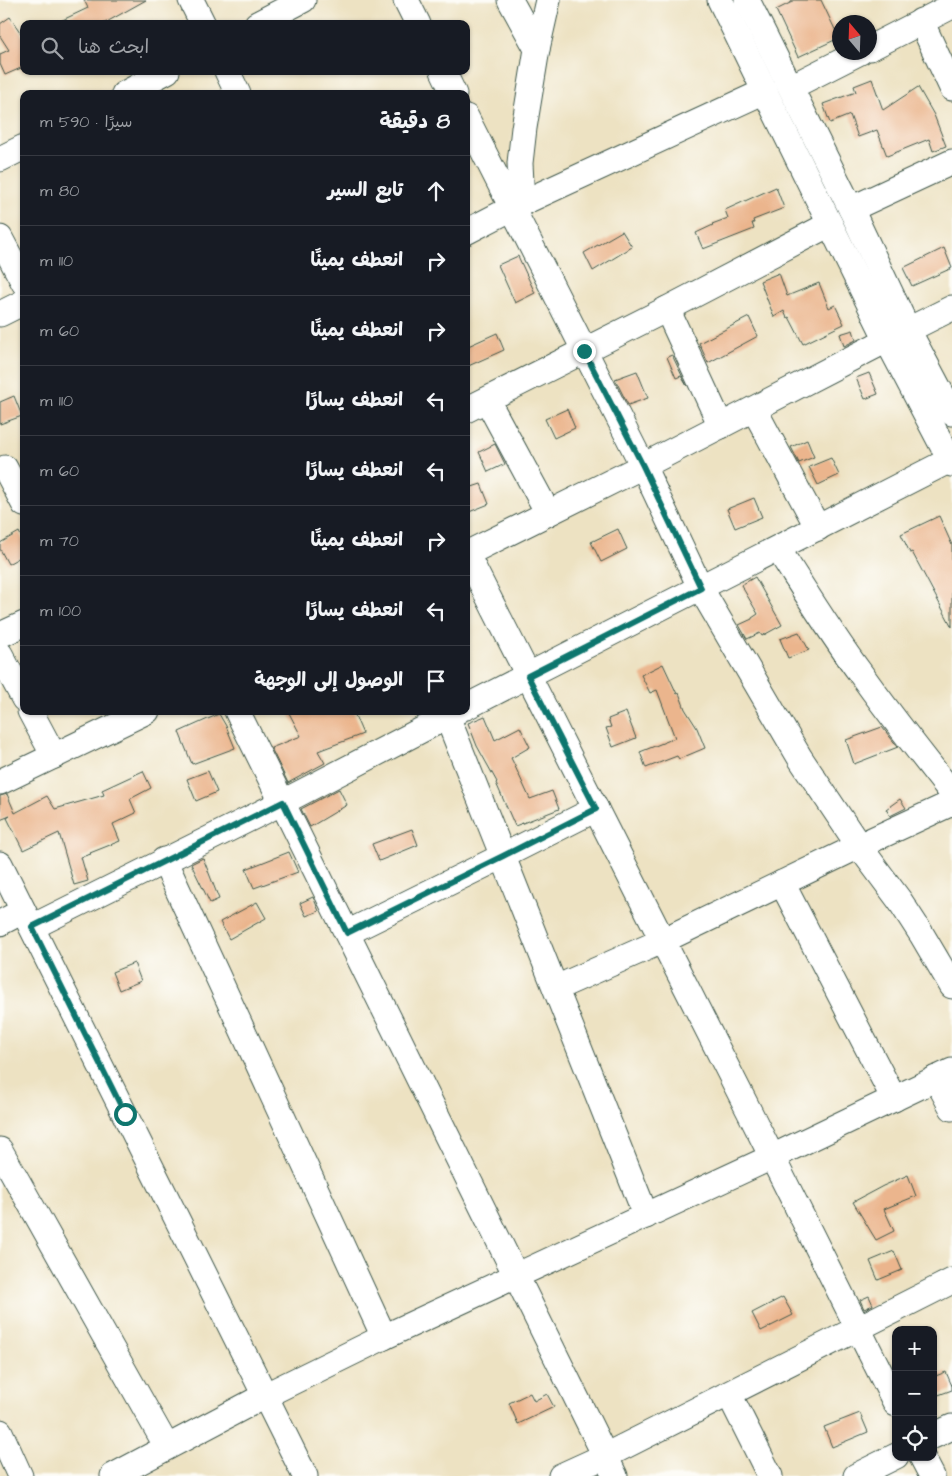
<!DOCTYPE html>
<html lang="ar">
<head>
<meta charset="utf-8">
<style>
	:root { --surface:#171b24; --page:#242831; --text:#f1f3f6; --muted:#9ea1a6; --line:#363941 }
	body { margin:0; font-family:"Architects Daughter","Playpen Sans Arabic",sans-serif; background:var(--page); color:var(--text); direction:rtl }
	.controls { position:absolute; right:15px; bottom:15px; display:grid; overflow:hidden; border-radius:10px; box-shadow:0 1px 4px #0004 }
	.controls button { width:45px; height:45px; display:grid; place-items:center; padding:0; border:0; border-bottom:1px solid var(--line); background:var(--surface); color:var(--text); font:25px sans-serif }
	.compass { position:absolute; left:832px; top:15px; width:45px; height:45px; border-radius:50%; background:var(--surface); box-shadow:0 1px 4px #0004; rotate:341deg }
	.stop { position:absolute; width:15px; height:15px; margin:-11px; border:4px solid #0f766e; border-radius:50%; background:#fff }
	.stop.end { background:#0f766e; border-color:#fff; box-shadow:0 1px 5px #0008 }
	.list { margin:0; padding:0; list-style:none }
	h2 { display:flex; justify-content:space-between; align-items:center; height:65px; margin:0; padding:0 20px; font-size:21px }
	h2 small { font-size:16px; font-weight:400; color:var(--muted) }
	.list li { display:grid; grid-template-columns:32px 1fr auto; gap:15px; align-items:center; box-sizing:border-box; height:70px; padding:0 20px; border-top:1px solid var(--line) }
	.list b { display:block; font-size:19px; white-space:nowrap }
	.list em { font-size:16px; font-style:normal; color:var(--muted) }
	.icon { flex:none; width:28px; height:28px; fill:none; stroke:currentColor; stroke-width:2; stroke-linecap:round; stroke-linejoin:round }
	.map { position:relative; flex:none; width:952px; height:1476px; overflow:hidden; direction:ltr }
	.search { position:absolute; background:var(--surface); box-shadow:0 1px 4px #0004; left:20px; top:20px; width:450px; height:55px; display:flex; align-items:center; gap:12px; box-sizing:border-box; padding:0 18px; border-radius:10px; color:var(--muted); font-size:19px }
	.panel { position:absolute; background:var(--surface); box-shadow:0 1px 4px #0004; left:20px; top:90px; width:450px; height:625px; border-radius:10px; direction:rtl }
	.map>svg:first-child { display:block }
</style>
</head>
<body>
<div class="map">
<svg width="952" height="1476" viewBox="0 0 952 1476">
	<rect width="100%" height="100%" fill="#fdfcf7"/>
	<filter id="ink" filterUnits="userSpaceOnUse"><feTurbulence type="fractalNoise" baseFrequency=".02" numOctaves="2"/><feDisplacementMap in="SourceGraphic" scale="10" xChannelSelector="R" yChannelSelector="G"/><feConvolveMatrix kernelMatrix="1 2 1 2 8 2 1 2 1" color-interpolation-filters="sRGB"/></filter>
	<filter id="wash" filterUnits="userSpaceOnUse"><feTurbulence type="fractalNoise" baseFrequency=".0096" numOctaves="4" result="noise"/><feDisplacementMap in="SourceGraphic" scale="20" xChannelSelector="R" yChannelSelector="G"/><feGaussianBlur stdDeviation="1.12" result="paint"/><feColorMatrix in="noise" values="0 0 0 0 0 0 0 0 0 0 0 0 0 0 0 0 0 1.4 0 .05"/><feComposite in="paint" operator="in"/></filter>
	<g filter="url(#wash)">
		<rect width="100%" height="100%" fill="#ede2c2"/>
		<g id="blocks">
			<g fill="#ebb58d">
				<path d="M84 0H146L103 24H54L88 8Z"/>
				<path d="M792 0H821L839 38 798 57 776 10 792 2Z"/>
				<path d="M10 17 24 38V72L21 68 5 75 0 64V54L9 50 0 36V24Z"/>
				<path d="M872 79 883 110 918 87 934 115 946 146 933 151 929 139 887 156 877 130 858 137 850 115 830 123 823 104 856 92 854 86Z"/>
				<path d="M776 187 784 208 753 220 754 223H752L754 229 703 249 696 233 713 225 712 224 728 218 725 210Z"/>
				<path d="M622 231 632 247 593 271 584 253Z"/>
				<path d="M944 248 952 268 912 286 903 268Z"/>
				<path d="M518 256 535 293 515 303 498 265Z"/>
				<path d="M779 273 787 296 819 283 829 308 835 305 844 324 803 344 789 317 787 318 784 311 774 317 760 281Z"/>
				<path d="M749 317 758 336 708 363 699 343Z"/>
				<path d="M853 330 856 340 844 346 840 334Z"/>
				<path d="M497 333 504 350 466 367V347Z"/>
				<path d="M672 355 687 386 681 376 676 378 667 357Z"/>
				<path d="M637 371 648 398 628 405 615 379Z"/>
				<path d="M869 373 878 394 865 399 856 378Z"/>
				<path d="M14 396 22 416 0 424V402Z"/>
				<path d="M567 409 575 428 554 438 545 419Z"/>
				<path d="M807 440 814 457 799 463 791 447Z"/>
				<path d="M495 444 505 464 488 472 479 452Z"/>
				<path d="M831 458 839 475 818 485 809 467Z"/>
				<path d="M481 484 489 504 469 512 466 504V489Z"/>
				<path d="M754 498 762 517 735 528 727 509Z"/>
				<path d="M939 516 952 545V627L912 552 910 553 901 534Z"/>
				<path d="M618 529 627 549 601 562 591 542Z"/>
				<path d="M19 532 24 542V555L8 564 0 549V543Z"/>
				<path d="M755 577 782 625 762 636 760 633 747 639 739 625 752 619V618L758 614 741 585Z"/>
				<path d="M799 632 809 650 788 658 780 639Z"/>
				<path d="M663 664 677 694 679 693 685 709 697 728 705 748 679 759 677 756 646 768 640 752 675 738 657 690 650 693 641 675Z"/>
				<path d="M288 711H353L363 734 318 751 325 763 288 783 271 748 301 736Z"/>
				<path d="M626 712 636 738 613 747 606 728 611 727 608 719Z"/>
				<path d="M219 714 226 726 235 748 192 764 179 732Z"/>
				<path d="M485 716 495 740 520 727 530 747 511 758 513 762 530 799 552 791 559 809 515 826 496 783 497 782 477 746 468 723Z"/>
				<path d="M882 727 898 747 854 764 846 740Z"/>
				<path d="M143 771 151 788 130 799 136 813 113 824 120 841 90 853 91 854 81 857 88 881 74 885 59 833 23 850 7 818 10 816 0 820V796L7 794 15 813 47 796 55 809 104 795 102 790Z"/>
				<path d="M208 771 217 792 196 801 187 779Z"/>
				<path d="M339 789 347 805 310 827 301 809Z"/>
				<path d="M900 799 906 808 890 816 886 809Z"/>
				<path d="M412 829 418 845 379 861 372 844Z"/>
				<path d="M289 852 298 872 254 888 246 869Z"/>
				<path d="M203 858 219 899 210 903 191 864Z"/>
				<path d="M313 897 319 911 306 916 300 903Z"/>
				<path d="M257 902 266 918 229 939 220 922Z"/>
				<path d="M134 963 141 981 119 990 112 972Z"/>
				<path d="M908 1175 916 1196 884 1209 894 1231 876 1240 853 1202 883 1186Z"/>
				<path d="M894 1251 902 1270 878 1280 870 1261Z"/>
				<path d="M869 1296 873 1305 864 1309 860 1300Z"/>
				<path d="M783 1297 793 1315 761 1331 752 1313Z"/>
				<path d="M946 1372 952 1386V1390L933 1397V1377Z"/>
				<path d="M530 1393 534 1401 547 1394 554 1407 518 1424 509 1403Z"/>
				<path d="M860 1413 868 1432 832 1447 824 1427Z"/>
			</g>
		</g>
	</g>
	<g filter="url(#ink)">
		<use href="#blocks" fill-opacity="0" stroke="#3e5649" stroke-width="1"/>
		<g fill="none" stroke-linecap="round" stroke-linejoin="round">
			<defs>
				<g id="minor">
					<path d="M191 0 203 24"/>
					<path d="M406 0 418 24"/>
					<path d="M510 0 537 49"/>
					<path d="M720 0 887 340 952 464"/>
					<path d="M747 0 851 209 908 330 952 413"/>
					<path d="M921 21 952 88"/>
					<path d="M257 24 303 0"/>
					<path d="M870 48 952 6"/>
					<path d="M227 71 238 94"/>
					<path d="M443 71 454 94"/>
					<path d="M791 87 860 52"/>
					<path d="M124 94 167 71"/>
					<path d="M466 117 643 466 701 589 800 758 859 846 900 901 922 935 952 986"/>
					<path d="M0 159 24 147"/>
					<path d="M522 203 520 163 524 128 537 49 548 0"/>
					<path d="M851 209 952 162"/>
					<path d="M466 232 522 203 765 91"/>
					<path d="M0 238 24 283"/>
					<path d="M667 309 721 426"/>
					<path d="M0 314 24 302"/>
					<path d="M908 330 952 308"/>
					<path d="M487 400 548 513"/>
					<path d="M754 409 818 528"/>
					<path d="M466 410 667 309 830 224"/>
					<path d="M5 468 24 504"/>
					<path d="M778 549C805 591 831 634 861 674 890 715 921 754 952 793"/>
					<path d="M466 553 750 1113 896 1404"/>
					<path d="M466 554 643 466 887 340"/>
					<path d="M0 635 24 624"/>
					<path d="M0 654 24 699"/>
					<path d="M466 707 950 460"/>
					<path d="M30 711 54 756"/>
					<path d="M237 711 615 1476"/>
					<path d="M447 716 646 1216"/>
					<path d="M0 782 147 711"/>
					<path d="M164 860 384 1337"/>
					<path d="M0 864 305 1476"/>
					<path d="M782 883 894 1099"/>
					<path d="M0 923 23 911"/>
					<path d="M32 927 283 802 458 711"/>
					<path d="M347 933 503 856 596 809"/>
					<path d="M556 988 662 941 859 846 952 803"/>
					<path d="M936 1078 952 1108"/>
					<path d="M0 1150 167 1447"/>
					<path d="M729 1394 770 1476"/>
					<path d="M0 1432 20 1476"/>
					<path d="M933 1436 952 1427"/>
					<path d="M922 1457 932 1476"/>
					<path d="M113 1476 266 1395 384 1337 772 1157 952 1071"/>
					<path d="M561 1476 605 1456 952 1281"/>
					<path d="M856 1476 896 1456"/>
				</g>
			</defs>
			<use href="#minor" stroke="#3e5649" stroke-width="27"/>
			<use href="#minor" stroke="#fff" stroke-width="25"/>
		</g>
	</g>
	<g fill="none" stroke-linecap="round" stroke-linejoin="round" filter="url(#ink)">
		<path stroke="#0f766e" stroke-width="6" d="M125 1114 32 927 283 802 347 933 503 856 596 809 528 676 701 588 643 466 584 351"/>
	</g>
</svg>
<div class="controls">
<button>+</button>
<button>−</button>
<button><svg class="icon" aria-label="locate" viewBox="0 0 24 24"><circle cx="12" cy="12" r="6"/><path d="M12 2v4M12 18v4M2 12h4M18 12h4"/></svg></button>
</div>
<svg class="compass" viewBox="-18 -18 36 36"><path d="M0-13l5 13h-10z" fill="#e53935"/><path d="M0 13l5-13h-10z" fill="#9ea1a6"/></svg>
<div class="stop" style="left:125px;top:1114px"></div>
<div class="stop end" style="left:584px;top:351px"></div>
<div class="search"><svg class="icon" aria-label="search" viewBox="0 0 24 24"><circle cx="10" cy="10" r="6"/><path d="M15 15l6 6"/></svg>ابحث هنا</div>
<section class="panel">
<h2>8 دقيقة<small>سيرًا · 590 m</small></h2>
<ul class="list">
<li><svg class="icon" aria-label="ahead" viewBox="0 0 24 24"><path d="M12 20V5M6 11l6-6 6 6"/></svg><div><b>تابع السير</b></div><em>80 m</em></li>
<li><svg class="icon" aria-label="right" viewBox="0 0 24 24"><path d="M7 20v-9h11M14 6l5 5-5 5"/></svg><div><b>انعطف يمينًا</b></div><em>110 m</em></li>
<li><svg class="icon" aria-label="right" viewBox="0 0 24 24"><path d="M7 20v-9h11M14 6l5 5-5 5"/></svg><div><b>انعطف يمينًا</b></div><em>60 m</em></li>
<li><svg class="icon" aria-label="left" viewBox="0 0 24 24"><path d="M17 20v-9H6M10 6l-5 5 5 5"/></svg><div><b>انعطف يسارًا</b></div><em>110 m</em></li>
<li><svg class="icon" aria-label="left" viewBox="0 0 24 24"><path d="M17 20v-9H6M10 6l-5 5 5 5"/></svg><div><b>انعطف يسارًا</b></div><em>60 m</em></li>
<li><svg class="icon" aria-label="right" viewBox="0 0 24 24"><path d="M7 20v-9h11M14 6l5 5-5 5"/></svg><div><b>انعطف يمينًا</b></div><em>70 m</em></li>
<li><svg class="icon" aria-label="left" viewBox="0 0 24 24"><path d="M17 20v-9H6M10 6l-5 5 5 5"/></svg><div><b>انعطف يسارًا</b></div><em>100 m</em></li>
<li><svg class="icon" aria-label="arrive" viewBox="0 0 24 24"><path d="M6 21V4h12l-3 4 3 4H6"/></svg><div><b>الوصول إلى الوجهة</b></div></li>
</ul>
</section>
</div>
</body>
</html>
